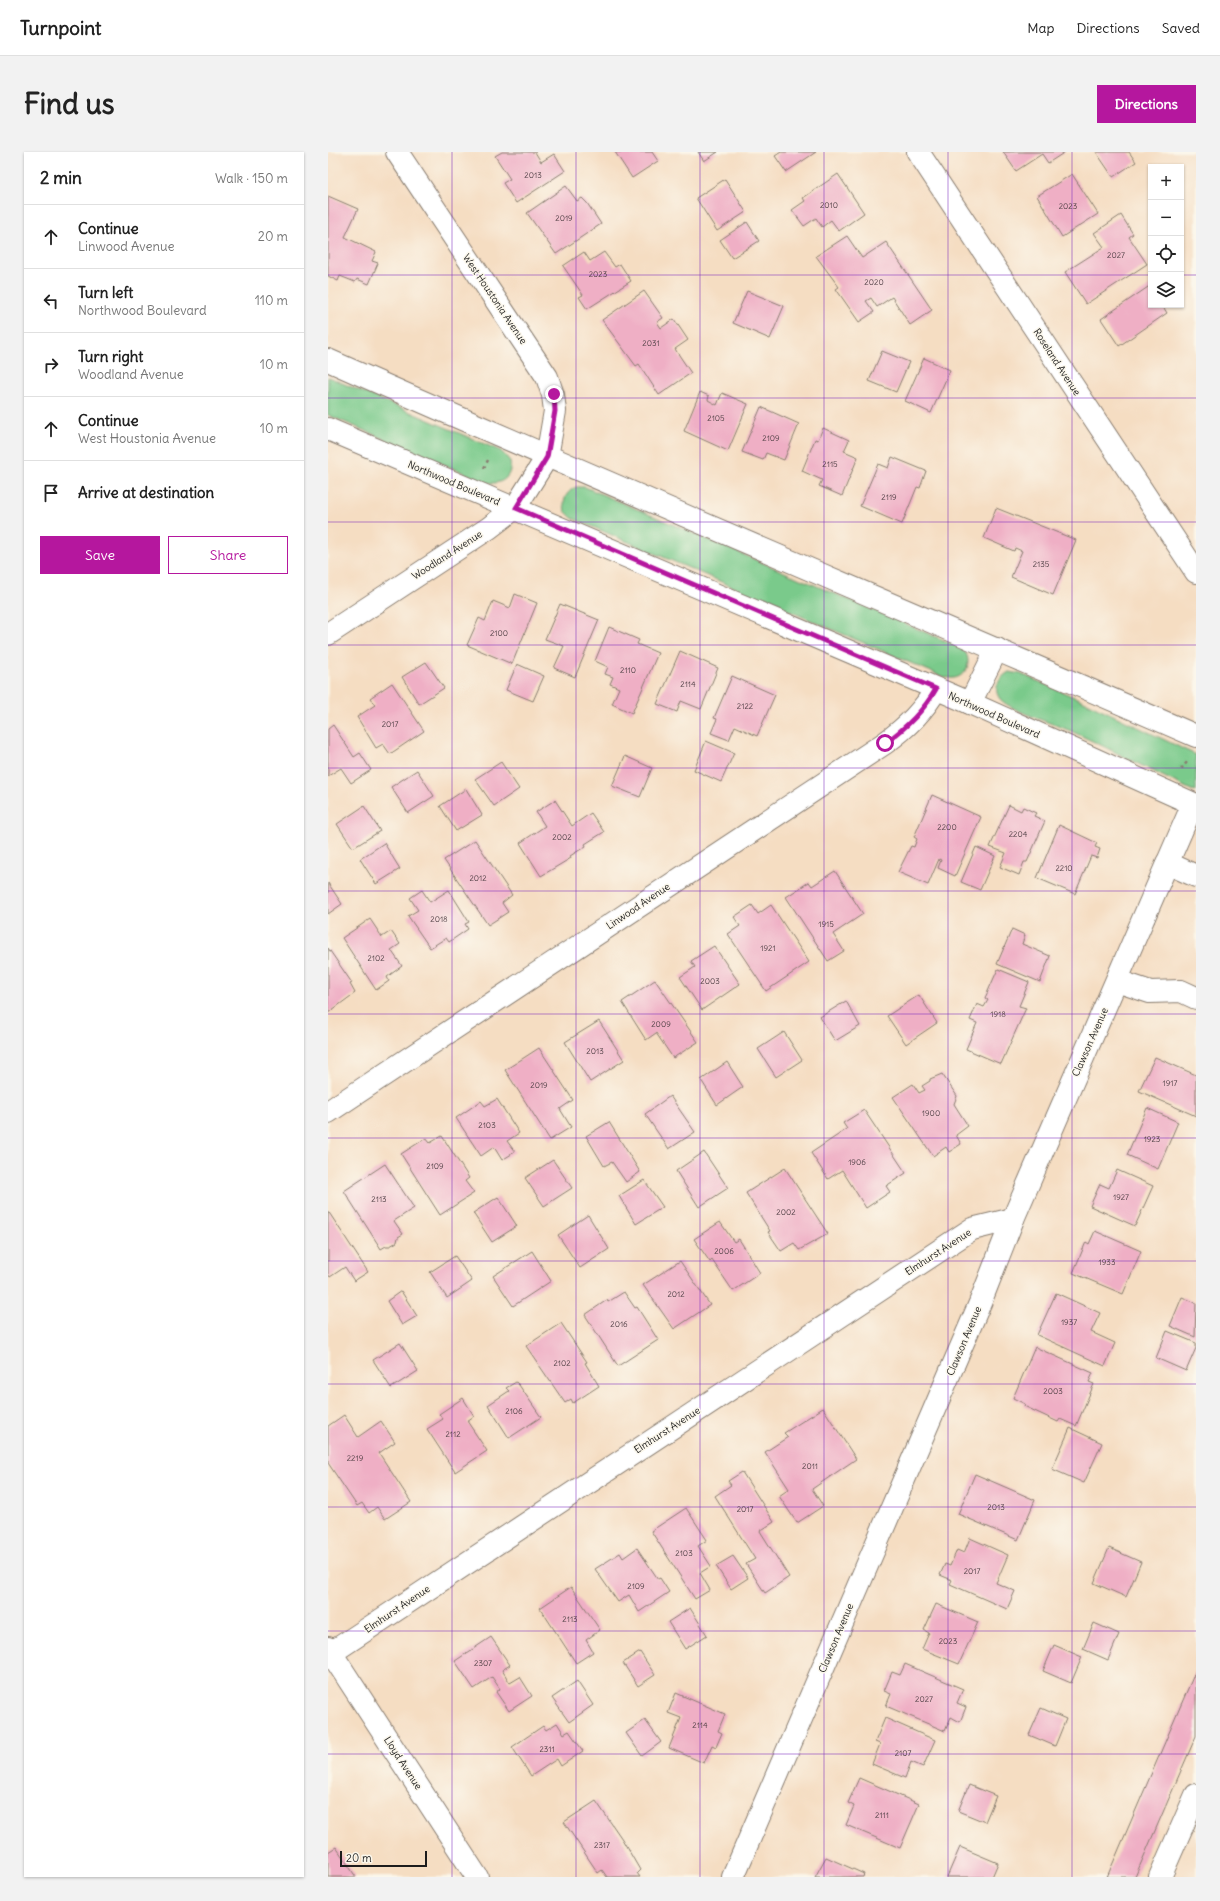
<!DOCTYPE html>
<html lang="en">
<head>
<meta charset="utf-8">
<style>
	:root { --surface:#fff; --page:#f2f2f2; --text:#222; --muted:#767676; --line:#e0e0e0; --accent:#b5179e }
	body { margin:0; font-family:Delius,sans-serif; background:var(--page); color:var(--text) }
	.controls { position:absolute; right:12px; top:12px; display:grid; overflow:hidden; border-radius:0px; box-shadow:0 1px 3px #0004 }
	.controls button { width:36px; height:36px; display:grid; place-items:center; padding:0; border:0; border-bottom:1px solid var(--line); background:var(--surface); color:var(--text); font:20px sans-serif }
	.scale { position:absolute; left:12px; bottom:10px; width:87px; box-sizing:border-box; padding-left:4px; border:2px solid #1c1c1c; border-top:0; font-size:11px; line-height:14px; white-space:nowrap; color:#1c1c1c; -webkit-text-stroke:3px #fbf7ec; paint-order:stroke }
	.stop { position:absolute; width:12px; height:12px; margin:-9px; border:3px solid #b5179e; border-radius:50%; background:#fff }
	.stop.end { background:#b5179e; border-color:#fff; box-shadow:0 1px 4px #0008 }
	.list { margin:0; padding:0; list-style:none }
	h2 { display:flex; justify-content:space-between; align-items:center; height:52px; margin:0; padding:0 16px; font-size:17px }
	h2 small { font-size:13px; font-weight:400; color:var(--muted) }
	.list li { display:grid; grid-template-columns:26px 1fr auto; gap:12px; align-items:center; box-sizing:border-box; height:64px; padding:0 16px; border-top:1px solid var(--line) }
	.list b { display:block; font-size:15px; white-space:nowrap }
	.list p { margin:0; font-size:13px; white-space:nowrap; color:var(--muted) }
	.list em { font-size:13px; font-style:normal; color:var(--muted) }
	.actions { display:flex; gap:8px; padding:12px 16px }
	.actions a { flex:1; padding:9px 0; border:1px solid var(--accent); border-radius:0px; text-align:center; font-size:14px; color:var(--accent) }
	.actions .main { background:var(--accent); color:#fff }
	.icon { flex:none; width:22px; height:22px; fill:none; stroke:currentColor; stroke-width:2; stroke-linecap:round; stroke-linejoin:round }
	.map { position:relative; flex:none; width:868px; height:1725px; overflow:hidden; border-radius:0px }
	header { display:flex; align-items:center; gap:24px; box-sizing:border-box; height:56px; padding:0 20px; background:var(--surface); border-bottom:1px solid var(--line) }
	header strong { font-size:19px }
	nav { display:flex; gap:22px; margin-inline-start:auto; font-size:14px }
	.intro { display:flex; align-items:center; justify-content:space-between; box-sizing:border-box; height:96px; padding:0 24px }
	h1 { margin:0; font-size:28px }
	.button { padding:10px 18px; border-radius:0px; background:var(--accent); color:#fff; font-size:14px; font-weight:700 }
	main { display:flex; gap:24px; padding:0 24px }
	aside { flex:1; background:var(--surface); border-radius:0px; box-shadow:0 1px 3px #0004 }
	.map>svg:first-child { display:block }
</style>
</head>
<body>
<header>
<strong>Turnpoint</strong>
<nav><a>Map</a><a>Directions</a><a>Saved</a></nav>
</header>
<div class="intro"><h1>Find us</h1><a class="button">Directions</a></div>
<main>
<aside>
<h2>2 min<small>Walk · 150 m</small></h2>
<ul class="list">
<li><svg class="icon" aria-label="ahead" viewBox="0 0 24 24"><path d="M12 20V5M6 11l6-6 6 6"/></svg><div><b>Continue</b><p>Linwood Avenue</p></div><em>20 m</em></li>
<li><svg class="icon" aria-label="left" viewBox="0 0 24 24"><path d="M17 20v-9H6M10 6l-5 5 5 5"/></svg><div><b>Turn left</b><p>Northwood Boulevard</p></div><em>110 m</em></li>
<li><svg class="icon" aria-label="right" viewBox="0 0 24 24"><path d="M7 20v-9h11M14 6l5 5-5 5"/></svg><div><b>Turn right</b><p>Woodland Avenue</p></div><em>10 m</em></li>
<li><svg class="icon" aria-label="ahead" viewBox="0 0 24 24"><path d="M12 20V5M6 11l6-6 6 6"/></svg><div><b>Continue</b><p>West Houstonia Avenue</p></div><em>10 m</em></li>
<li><svg class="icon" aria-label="arrive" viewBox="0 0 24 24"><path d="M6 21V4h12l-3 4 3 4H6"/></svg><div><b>Arrive at destination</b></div></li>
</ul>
<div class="actions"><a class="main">Save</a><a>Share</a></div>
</aside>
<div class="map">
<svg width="868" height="1725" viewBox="0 0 868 1725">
	<rect width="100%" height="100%" fill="#fbf7ec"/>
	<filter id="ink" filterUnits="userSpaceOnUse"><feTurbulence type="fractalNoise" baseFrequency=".025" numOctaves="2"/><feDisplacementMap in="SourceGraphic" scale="8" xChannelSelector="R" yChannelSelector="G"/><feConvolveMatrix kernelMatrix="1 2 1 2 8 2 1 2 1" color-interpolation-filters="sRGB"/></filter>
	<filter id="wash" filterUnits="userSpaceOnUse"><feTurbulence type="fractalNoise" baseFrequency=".012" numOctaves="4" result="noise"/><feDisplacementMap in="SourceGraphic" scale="16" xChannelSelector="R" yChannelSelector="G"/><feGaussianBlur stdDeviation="0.9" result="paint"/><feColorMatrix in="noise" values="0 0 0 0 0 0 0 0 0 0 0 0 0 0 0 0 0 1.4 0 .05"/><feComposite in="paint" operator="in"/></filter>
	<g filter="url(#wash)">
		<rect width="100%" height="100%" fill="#f5ddc2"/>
		<g fill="#7aca8b" stroke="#4b7354">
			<path d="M0 225 173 299 182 309C185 326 172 334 157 330L0 263Z"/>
			<path d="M248 335H257L627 493C638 498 642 504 639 516 633 527 624 528 613 524L244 366 237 359C234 348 238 340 248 335Z"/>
			<path d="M681 520 693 522 758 550 868 603V639L863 638C823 619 783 597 743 579 726 572 684 559 673 548 664 538 670 526 681 520Z"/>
		</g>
		<g id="blocks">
			<g fill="#efafc5">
				<path d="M174 0H207L213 10 226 2 237 19 188 51 175 31 182 27 167 4Z"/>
				<path d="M287 0H324L330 9 304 26Z"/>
				<path d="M370 0H390L376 9Z"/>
				<path d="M453 0H488L458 20 447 4Z"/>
				<path d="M675 0H737L720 11 714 2 688 19Z"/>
				<path d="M768 0H801L808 10 785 25Z"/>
				<path d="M510 22 536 61 511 79 503 68 494 75 488 66 476 74 464 58 477 49 475 46Z"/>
				<path d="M744 22 770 62 734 85 709 44Z"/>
				<path d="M397 27 418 60 389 79 368 46Z"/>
				<path d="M238 34 249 49 254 46 259 51 273 72 228 102 199 61Z"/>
				<path d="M0 44 30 57 17 85 48 100 44 109 50 111 41 132 29 127 27 130 12 124 10 129 0 124Z"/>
				<path d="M793 63 805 82 801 85 819 112 758 152 737 120 776 95 766 81Z"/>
				<path d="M419 70 431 89 404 106 392 88Z"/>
				<path d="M519 84 534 106 558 90 604 158 582 173 564 145 549 155 543 146 538 149 546 160 531 170 508 137 511 135 488 104Z"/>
				<path d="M256 100 262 109 276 100 287 115 292 112 303 129 259 157 251 145 255 143 235 114Z"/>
				<path d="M823 133V153H834L839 161 791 194 773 167Z"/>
				<path d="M316 139 335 166 329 170 333 176 346 167 360 188 347 197 363 221 331 243 311 212 308 214 274 168Z"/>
				<path d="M419 139 456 154 442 187 405 171Z"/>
				<path d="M554 199 581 210 568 240 541 229Z"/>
				<path d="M596 206 622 218 603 261 577 249Z"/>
				<path d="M372 240 381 244 380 248 389 253 394 241 420 252 400 299 356 279Z"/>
				<path d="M433 255 471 272 456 308 438 301 435 308 414 300Z"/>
				<path d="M495 276 521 288 516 299 530 305 514 344 491 334 494 328 474 319 487 287 490 288Z"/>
				<path d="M564 305 598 319 592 336 589 335 574 372 532 354 550 312 560 316Z"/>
				<path d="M668 356 748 388 725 443 683 425 694 399 687 396 686 399 656 386Z"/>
				<path d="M187 442 209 451 184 512 139 493 151 466 157 469 165 449 182 456Z"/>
				<path d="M232 452 271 468 247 525 226 516 236 494 217 487Z"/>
				<path d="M281 475 311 488 309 492 330 501 304 561 284 552 291 536 282 532 285 525 277 522 280 515 267 509Z"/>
				<path d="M352 499 390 516 373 557 353 549 349 560 329 552Z"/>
				<path d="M98 510 116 536 91 552 74 525Z"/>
				<path d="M189 512 216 524 205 549 178 538Z"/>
				<path d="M404 524 447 543 429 584 407 574 401 588 383 581 389 567 386 566Z"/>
				<path d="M64 531 96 579 62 602 55 592 48 596 29 565 47 553 42 546Z"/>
				<path d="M5 573 26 605 32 601 43 618 23 631 13 616 0 624V577Z"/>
				<path d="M378 589 406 601 393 630 366 618Z"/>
				<path d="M297 604 324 616 312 645 284 634Z"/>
				<path d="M173 610 191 637 166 654 147 627Z"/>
				<path d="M89 618 106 644 80 661 63 635Z"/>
				<path d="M138 637 154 663 128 679 112 654Z"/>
				<path d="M604 643 653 665 627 724 610 716 613 708 611 707 600 733 570 720 583 694 586 695 589 687 586 685Z"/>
				<path d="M227 648 244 674 263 661 276 680 257 692 258 694 242 704 243 706 213 724 192 691 217 674 208 660Z"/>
				<path d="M681 653 693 659 695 655 708 661 706 664 717 669 699 710H696L691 723 672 715 678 701 662 695Z"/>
				<path d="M36 654 52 679 25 696 9 672Z"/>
				<path d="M731 673 769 691 767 695 772 697 769 706 763 704 747 742 709 726Z"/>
				<path d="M147 688 184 743 174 751 180 760 160 773 116 708Z"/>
				<path d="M56 691 72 717 48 732 32 707Z"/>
				<path d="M648 695 667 704 652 738 633 730Z"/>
				<path d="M507 719 535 762 505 782 516 799 500 809 458 745 481 730 484 734Z"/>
				<path d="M0 731 14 752 0 762Z"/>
				<path d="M94 738 102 750 121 738 141 770 137 772 140 777 121 790 118 786 102 796 80 764 90 758 82 746Z"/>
				<path d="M424 753 430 762 443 753 481 810 438 839 400 782 412 774 406 765Z"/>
				<path d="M42 767 54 785 63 779 72 792 63 798 74 814 59 825 61 829 48 838 14 786Z"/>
				<path d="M684 777 697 783 694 792 722 804 712 830 669 812Z"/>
				<path d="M386 794 412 832 374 858 352 825 367 815 363 809Z"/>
				<path d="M0 796 24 831 22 832 27 841 0 861Z"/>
				<path d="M670 817 701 830 691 854 698 856 673 912 638 897 649 871 642 868 649 852 656 855 660 848 657 846Z"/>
				<path d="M327 828 370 890 345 906 328 881 318 888 294 850Z"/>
				<path d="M591 843 609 871 578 892 559 864Z"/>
				<path d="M518 849 532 874 507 889 492 865Z"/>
				<path d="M271 869 296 908 262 930 237 890Z"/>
				<path d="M456 880 474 908 448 925 430 897Z"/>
				<path d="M211 896 245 948 232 957 243 975 222 988 177 918Z"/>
				<path d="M827 905 868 923V964L811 939Z"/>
				<path d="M399 910 415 935 389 953 373 928Z"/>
				<path d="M614 922 629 944 626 952 640 974 628 983 633 992 621 1000 618 995 605 1004 565 945 585 932 591 941 597 938 594 934 602 929V927Z"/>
				<path d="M342 944 367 980 341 997 317 962Z"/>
				<path d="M169 947 191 981 179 989 187 1000 174 1008 166 995 153 1004 128 966 153 949 157 954Z"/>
				<path d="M819 956 850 970 830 1017 799 1003Z"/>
				<path d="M536 958 578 1021 558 1034 562 1040 538 1056 514 1018 500 1027 483 1001 519 977 515 971Z"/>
				<path d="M281 970 312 1020 298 1030 284 1010 276 1014 258 984Z"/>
				<path d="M114 984 141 1026 137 1029 146 1041 112 1063 73 1002 98 986 102 991Z"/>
				<path d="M376 1000 400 1036 371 1055 348 1019Z"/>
				<path d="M225 1008 244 1036 216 1054 197 1026Z"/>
				<path d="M57 1012 86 1056 66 1069 75 1082 70 1085 69 1090 62 1094H58L53 1097 16 1039Z"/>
				<path d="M457 1016 500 1082 471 1098 466 1091 453 1099 440 1080 442 1079 418 1041Z"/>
				<path d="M789 1018 825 1034 807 1074 762 1054 772 1032 781 1036Z"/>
				<path d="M316 1028 335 1055 308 1072 291 1044Z"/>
				<path d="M170 1045 189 1074 164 1090 145 1061Z"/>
				<path d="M0 1059 40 1120 26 1129 17 1115 2 1125 0 1122Z"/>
				<path d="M260 1063 281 1097 252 1116 230 1083Z"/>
				<path d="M392 1070 406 1090 411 1087 432 1121 405 1139 384 1108 382 1110 366 1087Z"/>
				<path d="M767 1079 813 1099 795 1142 745 1121 758 1090 761 1092Z"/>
				<path d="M204 1099 223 1129 185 1154 165 1124Z"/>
				<path d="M127 1104 144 1129 119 1146 102 1120Z"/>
				<path d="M352 1109 382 1153 346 1177 315 1133Z"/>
				<path d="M73 1139 89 1164 74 1173 59 1149Z"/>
				<path d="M296 1140 307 1156 309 1155 330 1188 290 1214 257 1163 279 1148 280 1150Z"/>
				<path d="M728 1141 772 1161 763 1180 787 1191 777 1214 709 1183Z"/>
				<path d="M854 1145 868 1151 867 1185 842 1174Z"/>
				<path d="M233 1171 259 1210 257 1211 271 1234 245 1251 243 1247 237 1251 198 1194Z"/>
				<path d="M839 1179 868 1191V1196L858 1219 828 1206Z"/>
				<path d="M72 1191 90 1219 63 1236 45 1208Z"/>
				<path d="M707 1195 765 1221 761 1230 766 1232 748 1274 732 1267 730 1270 696 1254 697 1252 685 1246Z"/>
				<path d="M188 1230 191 1233 213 1265 181 1286 160 1253 181 1239 178 1236Z"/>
				<path d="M135 1246 146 1264 139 1269 159 1299 127 1320 99 1277 115 1267 111 1262Z"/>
				<path d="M495 1256 528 1307 484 1337 495 1354 469 1371 451 1344 461 1337 437 1300 460 1285 456 1281Z"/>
				<path d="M16 1263 30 1285 53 1269 67 1290 51 1301 83 1350 57 1367 49 1355 41 1361 34 1351 29 1354 0 1311V1274Z"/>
				<path d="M742 1276 774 1291 756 1331 724 1317Z"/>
				<path d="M414 1320 446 1370 432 1379 461 1425 437 1441 418 1412 427 1407 387 1344 403 1333 400 1329Z"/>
				<path d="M647 1322 707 1348 690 1388 630 1362Z"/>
				<path d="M358 1356 379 1388 370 1394 383 1414 372 1421 382 1438 367 1447 323 1379Z"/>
				<path d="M642 1386 680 1403 668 1431 687 1439 679 1457 622 1432 624 1428 612 1423 617 1412 622 1414 629 1398 636 1401Z"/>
				<path d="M309 1396 330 1427 332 1426 341 1440 311 1460 301 1443 290 1450 267 1417 292 1401 295 1406Z"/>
				<path d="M781 1396 813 1410 798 1445 766 1431Z"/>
				<path d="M405 1404 420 1426 403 1437 388 1414Z"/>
				<path d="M243 1435 272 1478 258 1488 265 1500 248 1511 212 1456Z"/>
				<path d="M608 1452 650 1470 631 1512 594 1497 601 1481 596 1478Z"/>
				<path d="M362 1456 379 1483 357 1497 340 1470Z"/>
				<path d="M766 1471 791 1482 780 1508 755 1497Z"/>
				<path d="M163 1485 182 1513 174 1518 182 1531 192 1525 204 1544 181 1559 168 1540 172 1537 164 1525 146 1537 127 1509Z"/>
				<path d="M726 1493 754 1505 743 1531 715 1519Z"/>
				<path d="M312 1500 327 1523 310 1534 295 1511Z"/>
				<path d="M577 1512 635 1537 629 1551 638 1555 632 1570 623 1565 617 1579 558 1554 563 1542 556 1539 564 1520 572 1523Z"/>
				<path d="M868 1518V1584L807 1725H779Z"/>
				<path d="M249 1529 265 1553 241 1570 224 1546Z"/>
				<path d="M348 1541 397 1562 390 1579 394 1581 388 1595 384 1593 376 1611 341 1596 353 1566 340 1561Z"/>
				<path d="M713 1556 738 1567 727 1594 701 1583Z"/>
				<path d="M557 1566 607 1588 595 1615 583 1610 577 1626 544 1612 552 1592 547 1590Z"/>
				<path d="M317 1568 333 1590 314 1604 298 1581Z"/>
				<path d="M229 1571 236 1582 241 1579 255 1599 233 1614 229 1607 203 1624 184 1595 215 1574 218 1578Z"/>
				<path d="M531 1626 591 1652 572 1696 518 1673 526 1654 520 1651Z"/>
				<path d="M641 1633 668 1644 657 1670 630 1659Z"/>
				<path d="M268 1649 294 1687 312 1718 309 1721 312 1725H279L274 1718 270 1721 236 1670Z"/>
				<path d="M8 1695 28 1725H0V1700Z"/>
				<path d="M632 1695 670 1711 664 1725H619Z"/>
				<path d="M498 1705 536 1722 535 1725H487Z"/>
			</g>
		</g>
	</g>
	<g filter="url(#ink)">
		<use href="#blocks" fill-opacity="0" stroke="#887c6f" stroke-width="1"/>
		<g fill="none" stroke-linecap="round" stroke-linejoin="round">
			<defs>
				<g id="minor">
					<path d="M590 0 868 420"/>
					<path d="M0 208C288 336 579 458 868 584"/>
					<path d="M0 277 642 551 868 653"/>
					<path d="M0 482 161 376 187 356 219 305 227 259 225 243 219 225 69 0"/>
					<path d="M642 551 669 497"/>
					<path d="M839 711 868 724"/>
					<path d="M789 829 822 840 853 839 868 846"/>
					<path d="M0 960 557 591C578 576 595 560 608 537"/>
					<path d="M0 1496 149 1725"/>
					<path d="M0 1503 644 1077 685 1067"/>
					<path d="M405 1725 652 1151 685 1067 865 652"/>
					<path d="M832 1725 868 1643"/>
				</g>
			</defs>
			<use href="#minor" stroke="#887c6f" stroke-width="24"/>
			<g stroke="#887c6f" stroke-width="2.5" stroke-dasharray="3 3" stroke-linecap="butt">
				<path d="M156 316 161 306"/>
				<path d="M853 617 860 609"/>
			</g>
			<use href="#minor" stroke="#fff" stroke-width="22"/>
		</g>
	</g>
	<g fill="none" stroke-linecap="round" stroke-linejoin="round" filter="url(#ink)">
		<path stroke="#b5179e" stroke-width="5" d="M226 242 227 259 219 305 188 356 608 537C595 560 578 576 557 591"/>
	</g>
	<path fill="none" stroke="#7b2cbf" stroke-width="1" stroke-opacity="0.55" d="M124 0V1725M248 0V1725M372 0V1725M496 0V1725M620 0V1725M744 0V1725M0 123H823M853 123H868M0 246H868M0 370H868M0 493H868M0 616H868M0 739H868M0 862H868M0 986H868M0 1109H868M0 1232H868M0 1355H868M0 1479H868M0 1602H868"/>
	<g text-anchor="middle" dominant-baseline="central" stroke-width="3" stroke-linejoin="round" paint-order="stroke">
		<g font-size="8" fill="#514146">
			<text x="205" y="23">2013</text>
			<text x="501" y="53">2010</text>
			<text x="740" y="54">2023</text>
			<text x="236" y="66">2019</text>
			<text x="788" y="103">2027</text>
			<text x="270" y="122">2023</text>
			<text x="546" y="130">2020</text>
			<text x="323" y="191">2031</text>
			<text x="388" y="266">2105</text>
			<text x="443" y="286">2109</text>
			<text x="502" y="312">2115</text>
			<text x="561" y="345">2119</text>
			<text x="713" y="412">2135</text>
			<text x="171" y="481">2100</text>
			<text x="300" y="518">2110</text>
			<text x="360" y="532">2114</text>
			<text x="417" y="554">2122</text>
			<text x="62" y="572">2017</text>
			<text x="619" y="675">2200</text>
			<text x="690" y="682">2204</text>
			<text x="234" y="685">2002</text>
			<text x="736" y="716">2210</text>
			<text x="150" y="726">2012</text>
			<text x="111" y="767">2018</text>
			<text x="498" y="772">1915</text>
			<text x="440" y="796">1921</text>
			<text x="48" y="806">2102</text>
			<text x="382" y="829">2003</text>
			<text x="670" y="862">1918</text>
			<text x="333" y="872">2009</text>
			<text x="267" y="899">2013</text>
			<text x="842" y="931">1917</text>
			<text x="211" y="933">2019</text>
			<text x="603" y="961">1900</text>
			<text x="159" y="973">2103</text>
			<text x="824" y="987">1923</text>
			<text x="529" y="1010">1906</text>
			<text x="107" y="1014">2109</text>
			<text x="793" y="1045">1927</text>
			<text x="51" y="1047">2113</text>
			<text x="458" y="1060">2002</text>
			<text x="396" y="1099">2006</text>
			<text x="779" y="1110">1933</text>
			<text x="348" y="1142">2012</text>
			<text x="741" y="1170">1937</text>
			<text x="291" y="1172">2016</text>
			<text x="234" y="1211">2102</text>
			<text x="725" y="1239">2003</text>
			<text x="186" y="1259">2106</text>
			<text x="125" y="1282">2112</text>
			<text x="27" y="1306">2219</text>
			<text x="482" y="1314">2011</text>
			<text x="668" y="1355">2013</text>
			<text x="417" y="1357">2017</text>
			<text x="356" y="1401">2103</text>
			<text x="644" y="1419">2017</text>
			<text x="308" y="1434">2109</text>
			<text x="242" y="1467">2113</text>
			<text x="620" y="1489">2023</text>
			<text x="155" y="1511">2307</text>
			<text x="596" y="1547">2027</text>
			<text x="372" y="1573">2114</text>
			<text x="219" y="1597">2311</text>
			<text x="575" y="1601">2107</text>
			<text x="554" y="1663">2111</text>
			<text x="274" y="1693">2317</text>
		</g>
		<g font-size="10" fill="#1c1c1c" stroke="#fbf7ec">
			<text transform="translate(167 147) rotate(56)">West Houstonia Avenue</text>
			<text transform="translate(729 210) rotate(57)">Roseland Avenue</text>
			<text transform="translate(126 331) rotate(23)">Northwood Boulevard</text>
			<text transform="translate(119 403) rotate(-33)">Woodland Avenue</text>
			<text transform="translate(666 563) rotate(24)">Northwood Boulevard</text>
			<text transform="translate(310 754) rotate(-34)">Linwood Avenue</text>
			<text transform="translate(762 890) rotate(-66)">Clawson Avenue</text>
			<text transform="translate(610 1100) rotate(-33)">Elmhurst Avenue</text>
			<text transform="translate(636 1189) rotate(-67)">Clawson Avenue</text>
			<text transform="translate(339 1278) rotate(-33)">Elmhurst Avenue</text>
			<text transform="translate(69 1457) rotate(-34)">Elmhurst Avenue</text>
			<text transform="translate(508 1486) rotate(-67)">Clawson Avenue</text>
			<text transform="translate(75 1611) rotate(57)">Lloyd Avenue</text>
		</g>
	</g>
</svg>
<div class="controls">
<button>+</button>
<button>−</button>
<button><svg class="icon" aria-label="locate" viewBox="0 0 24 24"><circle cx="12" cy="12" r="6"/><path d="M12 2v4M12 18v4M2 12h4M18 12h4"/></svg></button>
<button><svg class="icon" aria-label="layers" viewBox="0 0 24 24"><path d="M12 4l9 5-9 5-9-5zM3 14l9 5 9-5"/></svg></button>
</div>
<div class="scale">20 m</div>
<div class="stop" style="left:557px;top:591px"></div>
<div class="stop end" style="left:226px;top:242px"></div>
</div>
</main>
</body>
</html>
